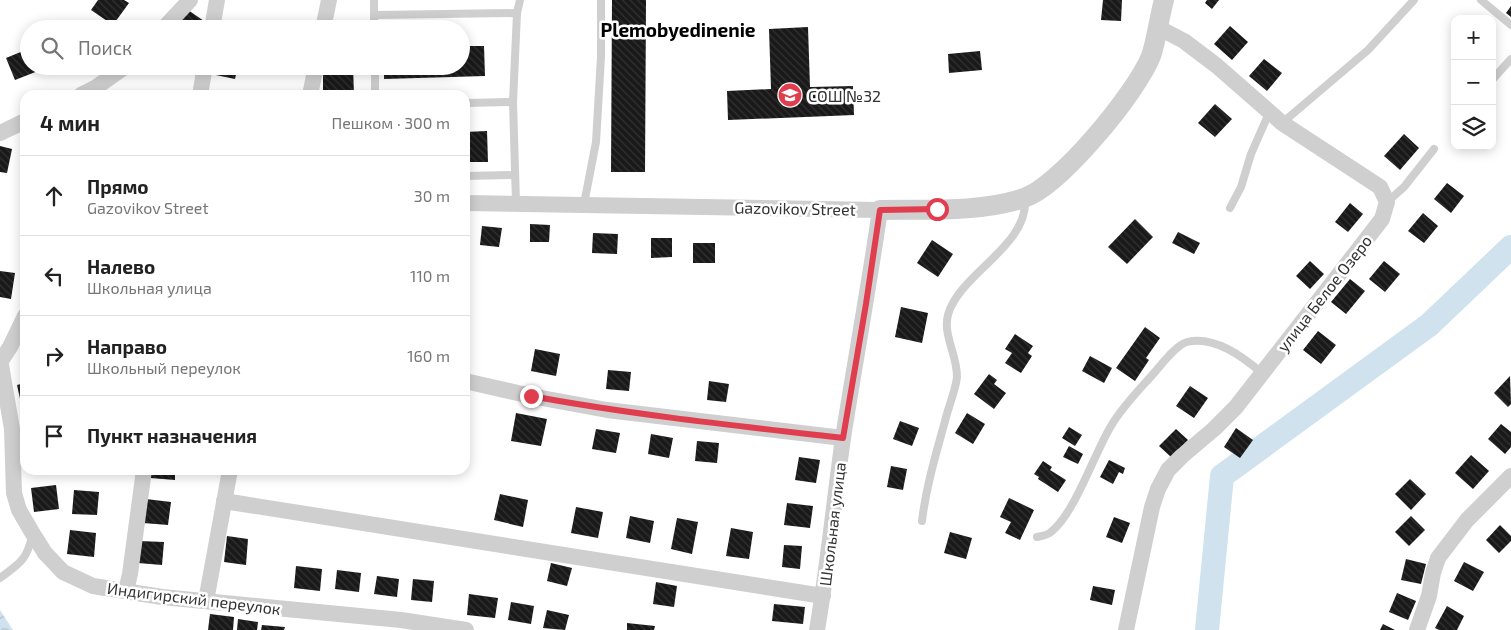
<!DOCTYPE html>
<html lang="ru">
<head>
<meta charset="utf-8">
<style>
	:root { --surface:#fff; --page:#f2f2f2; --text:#222; --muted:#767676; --line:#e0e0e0 }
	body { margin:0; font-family:"Exo 2",sans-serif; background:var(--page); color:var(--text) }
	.controls { position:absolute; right:15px; top:15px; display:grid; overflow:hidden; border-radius:10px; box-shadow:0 2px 12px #0003 }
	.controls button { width:45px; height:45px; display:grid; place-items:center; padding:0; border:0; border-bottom:1px solid var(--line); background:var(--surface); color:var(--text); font:25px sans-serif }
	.stop { position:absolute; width:15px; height:15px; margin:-11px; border:4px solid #e03d4f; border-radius:50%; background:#fff }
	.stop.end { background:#e03d4f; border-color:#fff; box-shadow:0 1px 5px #0008 }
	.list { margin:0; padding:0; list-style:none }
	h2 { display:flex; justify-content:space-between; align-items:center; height:65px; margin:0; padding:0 20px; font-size:21px }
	h2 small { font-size:16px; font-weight:400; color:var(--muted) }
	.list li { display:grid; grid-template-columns:32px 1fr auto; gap:15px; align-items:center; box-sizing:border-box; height:80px; padding:0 20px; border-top:1px solid var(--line) }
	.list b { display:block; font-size:19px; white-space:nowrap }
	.list p { margin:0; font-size:16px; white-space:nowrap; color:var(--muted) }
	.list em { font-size:16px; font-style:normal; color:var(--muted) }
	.icon { flex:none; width:28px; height:28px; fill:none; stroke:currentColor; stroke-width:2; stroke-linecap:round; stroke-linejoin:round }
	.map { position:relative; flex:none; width:1511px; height:630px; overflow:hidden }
	.search { position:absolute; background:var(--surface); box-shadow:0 2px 12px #0003; left:20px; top:20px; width:450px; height:55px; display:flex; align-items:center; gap:12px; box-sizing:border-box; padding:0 18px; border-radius:28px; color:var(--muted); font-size:19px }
	.panel { position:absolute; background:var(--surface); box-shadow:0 2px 12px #0003; left:20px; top:90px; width:450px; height:385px; border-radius:15px }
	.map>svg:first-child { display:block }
</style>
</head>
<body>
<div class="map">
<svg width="1511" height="630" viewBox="0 0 1511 630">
	<defs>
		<pattern id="water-waves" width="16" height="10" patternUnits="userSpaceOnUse" patternTransform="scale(1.25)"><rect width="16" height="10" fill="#cfe2ed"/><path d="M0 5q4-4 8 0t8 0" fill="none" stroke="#b2c2cc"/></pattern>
		<pattern id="building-back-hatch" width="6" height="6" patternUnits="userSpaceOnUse" patternTransform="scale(1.25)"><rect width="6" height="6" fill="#191919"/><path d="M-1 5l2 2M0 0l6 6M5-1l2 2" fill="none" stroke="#323232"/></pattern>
	</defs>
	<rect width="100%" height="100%" fill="#fff"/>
	<path fill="url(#water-waves)" d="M0 610 13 630H0Z"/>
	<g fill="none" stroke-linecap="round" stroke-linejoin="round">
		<path stroke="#cfe2ed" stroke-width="24" d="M1207 630 1222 476 1429 325 1511 247"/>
	</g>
	<g fill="url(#building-back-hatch)">
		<path d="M98 0H124L129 3 113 25 91 10Z"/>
		<path d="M612 0H646L645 172H611Z"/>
		<path d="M1103 0H1122L1121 21 1101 20Z"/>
		<path d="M1207 0H1219L1212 9 1205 3Z"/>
		<path d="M1511 6V17L1506 13Z"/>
		<path d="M188 10 204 21 199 29H176Z"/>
		<path d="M71 23 74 29H60Z"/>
		<path d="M1230 26 1248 42 1232 60 1214 44Z"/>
		<path d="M808 27 810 87 853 86 854 115 728 120 727 91 771 89 769 29Z"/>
		<path d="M461 46H484L485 76 384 79V66H461Z"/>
		<path d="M28 49 29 66H36L38 71 15 80 6 58Z"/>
		<path d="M980 51 982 70 949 73 948 54Z"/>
		<path d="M1264 59 1282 73 1267 91 1249 76Z"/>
		<path d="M213 66H238L235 79 211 74Z"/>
		<path d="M323 66H353L354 95H323Z"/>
		<path d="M1215 104 1232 119 1215 137 1198 123Z"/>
		<path d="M487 131 488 162H465V132Z"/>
		<path d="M1404 134 1419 148 1400 170 1384 156Z"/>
		<path d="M0 146 12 149 7 173 0 172Z"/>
		<path d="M1447 183 1464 196 1451 213 1434 199Z"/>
		<path d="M1350 203 1363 214 1348 232 1335 222Z"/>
		<path d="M1423 213 1438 226 1424 243 1408 231Z"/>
		<path d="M1135 219 1153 237 1127 264 1108 247Z"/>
		<path d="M530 224 550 225 549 242H530Z"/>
		<path d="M482 226 502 228 499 247 480 245Z"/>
		<path d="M1178 232 1200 243 1194 254 1172 243Z"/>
		<path d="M593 233 618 234 617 254 592 253Z"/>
		<path d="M651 238H672V257L651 258Z"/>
		<path d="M932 240 953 254 938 277 917 263Z"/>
		<rect x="693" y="243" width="22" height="20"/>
		<path d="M1310 261 1324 274 1310 289 1296 276Z"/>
		<path d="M1384 261 1400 274 1385 292 1369 279Z"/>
		<path d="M0 271 15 273 11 299 0 297Z"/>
		<path d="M1350 279 1365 291 1346 314 1331 302Z"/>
		<path d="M901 307 928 313 922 343 895 337Z"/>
		<path d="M1145 327 1160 338 1146 358 1149 360 1135 381 1116 368Z"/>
		<path d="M1318 331 1336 345 1321 364 1303 350Z"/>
		<path d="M1015 334 1033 346 1028 353 1032 356 1021 373 1005 363 1012 353 1005 349Z"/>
		<path d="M535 349 560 354 556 376 531 371Z"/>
		<path d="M1090 356 1112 368 1104 383 1082 371Z"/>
		<path d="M608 370 631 372 629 391 606 389Z"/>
		<path d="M989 374 997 380 994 384 1006 393 994 409 974 394Z"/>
		<path d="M1510 376 1511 404 1508 407 1494 393Z"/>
		<path d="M709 381 729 384 726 402 707 400Z"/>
		<path d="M25 383V412H23L17 385Z"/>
		<path d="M1190 386 1208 398 1194 418 1176 406Z"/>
		<path d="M516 413 547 419 541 446 511 441Z"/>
		<path d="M967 413 985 424 973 444 955 433Z"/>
		<path d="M900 421 919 428 912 446 893 439Z"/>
		<path d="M1501 424 1511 432V447L1505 454 1488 439Z"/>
		<path d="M1069 427 1082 435 1075 446 1062 438Z"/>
		<path d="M1236 428 1253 440 1240 458 1224 447Z"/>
		<path d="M596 429 620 433 616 453 592 449Z"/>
		<path d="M1176 429 1188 440 1171 457 1159 446Z"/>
		<path d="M651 434 673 438 669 458 648 454Z"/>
		<path d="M697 441 719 443 717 463 695 461Z"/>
		<path d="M1069 446 1083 454 1078 464 1063 457Z"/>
		<path d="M1471 455 1489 471 1473 489 1455 473Z"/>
		<path d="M799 457 820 460 816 483 795 480Z"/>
		<path d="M1109 460 1125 468 1123 474 1119 472 1113 484 1100 477Z"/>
		<path d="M1043 461 1052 467 1050 470 1066 480 1058 492 1038 479 1039 477 1034 474Z"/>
		<path d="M891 466 907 469 903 490 887 487Z"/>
		<path d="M150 470H175V480L150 478Z"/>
		<path d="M1410 479 1426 494 1411 510 1395 494Z"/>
		<path d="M56 485 59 509 34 512 31 488Z"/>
		<path d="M74 490 99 492 97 515 72 514Z"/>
		<path d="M500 494 528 500 523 527 494 520Z"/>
		<path d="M1009 498 1034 510 1020 540 1005 533 1011 522 1000 517Z"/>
		<path d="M146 499 171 502 168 525 143 523Z"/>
		<path d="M787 503 813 506 810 528 784 525Z"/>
		<path d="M576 507 603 512 598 538 571 533Z"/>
		<path d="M630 516 654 521 650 543 626 538Z"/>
		<path d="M1411 516 1425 530 1409 546 1395 532Z"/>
		<path d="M1114 517 1130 523 1122 543 1106 537Z"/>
		<path d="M677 518 698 522 692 554 671 549Z"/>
		<path d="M1500 525 1511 536V541L1499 553 1486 540Z"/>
		<path d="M731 528 753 532 749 559 726 556Z"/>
		<path d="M70 530 96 533 94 557 67 554Z"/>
		<path d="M950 532 972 538 966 559 944 553Z"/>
		<path d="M227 536 248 539 246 565 224 562Z"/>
		<path d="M139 541 164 542 162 565 138 563Z"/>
		<path d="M784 545 802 546 800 569 782 567Z"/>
		<path d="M1406 559 1426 564 1421 584 1401 580Z"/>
		<path d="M1464 562 1484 572 1473 591 1454 581Z"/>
		<path d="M551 563 572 568 567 586 547 581Z"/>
		<path d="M296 566 322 569 320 591 294 588Z"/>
		<path d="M337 570 361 573 359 592 335 589Z"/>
		<path d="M377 576 399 579 397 597 374 594Z"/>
		<path d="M413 579 434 581 432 602 411 600Z"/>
		<path d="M656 582 677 586 674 607 653 604Z"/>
		<path d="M1093 586 1115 590 1112 605 1090 600Z"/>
		<path d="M1397 593 1416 601 1408 620 1389 612Z"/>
		<path d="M469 594 498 598 495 618 467 615Z"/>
		<path d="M511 602 534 606 531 624 508 620Z"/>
		<path d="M774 604 805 607 803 624 772 621Z"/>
		<path d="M1447 606 1464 616 1457 630H1439L1435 628Z"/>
		<path d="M547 610 569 615 565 630 543 628Z"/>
		<path d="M210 614 234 617 233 630H208Z"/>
		<path d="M238 619 258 622 257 630H237Z"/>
		<path d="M627 623 655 626 654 630H627Z"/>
		<path d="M1383 624 1395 630H1380Z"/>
		<path d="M262 625 285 627 284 630H261Z"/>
	</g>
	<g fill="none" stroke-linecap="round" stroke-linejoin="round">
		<g stroke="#cfcfcf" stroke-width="8">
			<path d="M374 0V29"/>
			<path d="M1481 0 1511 25"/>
			<path d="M374 15 517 13"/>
			<path d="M375 66V95"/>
			<path d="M1492 80 1511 59"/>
			<path d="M465 103 513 102"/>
			<path d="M1282 123 1368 50 1414 0"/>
			<path d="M465 176 515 175"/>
			<path d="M1387 202 1404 187 1434 149"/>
			<path d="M516 203 513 102 517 13 520 0"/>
			<path d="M584 204 596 142 601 57V0"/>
			<path d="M1230 208 1241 187 1251 154 1269 113"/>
			<path d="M922 521C926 487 936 454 945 421 948 408 956 389 957 377 957 349 937 330 953 303 972 268 1028 242 1025 199"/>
			<path d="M1037 537C1042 536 1048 535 1051 532 1075 513 1094 454 1111 426 1122 407 1139 390 1154 373 1162 364 1176 345 1187 342 1214 335 1243 357 1262 373"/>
			<path d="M0 578C19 564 27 560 32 536"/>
		</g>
		<g stroke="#cfcfcf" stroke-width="16">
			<path d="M163 29 190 0"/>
			<path d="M212 29 217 0"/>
			<path d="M323 29 329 0"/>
			<path d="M81 95 95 88 126 66"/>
			<path d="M200 95 205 66"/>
			<path d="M310 95 316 66"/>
			<path d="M0 133 25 121"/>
			<path d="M465 203 880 210C869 286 855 362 843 438 834 502 828 566 817 630"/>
			<path d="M0 359 12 429 14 493 19 510 33 534 45 553 63 572 93 586 162 597 401 620 466 630"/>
			<path d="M1 361 10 347 25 316"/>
			<path d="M465 381 531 396 607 410 843 438"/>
			<path d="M224 501 823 596"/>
			<path d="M126 591 130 574 144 470"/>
			<path d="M206 601 230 470"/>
			<path d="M1126 630 1152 507 1158 489 1168 470 1182 456 1214 429 1236 407 1382 219 1387 202 1380 187 1282 123 1217 66 1184 41 1157 27"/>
			<path d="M1417 630 1429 596 1433 573 1438 558 1467 520 1511 476"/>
		</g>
		<path stroke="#cfcfcf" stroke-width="20" d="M880 210C927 209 978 213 1024 198 1060 186 1137 92 1151 56 1157 38 1159 18 1164 0"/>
	</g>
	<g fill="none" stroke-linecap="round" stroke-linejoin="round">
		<path stroke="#e03d4f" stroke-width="6" d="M531 396C634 415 738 426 843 438L866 304 880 210 937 209"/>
	</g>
	<defs>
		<symbol id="school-disc" viewBox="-11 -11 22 22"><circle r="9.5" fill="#e03d4f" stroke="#fff"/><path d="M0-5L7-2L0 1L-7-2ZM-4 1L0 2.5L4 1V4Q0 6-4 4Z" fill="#fff"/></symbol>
	</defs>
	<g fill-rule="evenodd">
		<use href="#school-disc" x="776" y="81" width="28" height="28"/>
	</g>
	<g text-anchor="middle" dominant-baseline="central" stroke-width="5" stroke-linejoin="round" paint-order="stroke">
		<g font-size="16" fill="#323232" stroke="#fff" text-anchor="start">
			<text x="808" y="95">СОШ №32</text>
		</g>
		<g font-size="16" fill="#323232" stroke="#fff">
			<text transform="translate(795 208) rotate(1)">Gazovikov Street</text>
			<text transform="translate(1324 293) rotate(-52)">улица Белое Озеро</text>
			<text transform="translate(832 524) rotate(-83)">Школьная улица</text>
			<text transform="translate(194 598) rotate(7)">Индигирский переулок</text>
		</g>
		<g font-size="19" font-weight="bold" fill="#000" stroke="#fff">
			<text x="678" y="29">Plemobyedinenie</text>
		</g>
	</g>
</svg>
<div class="controls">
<button>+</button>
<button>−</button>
<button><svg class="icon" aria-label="layers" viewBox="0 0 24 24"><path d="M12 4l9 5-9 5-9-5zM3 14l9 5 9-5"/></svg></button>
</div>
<div class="stop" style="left:937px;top:209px"></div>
<div class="stop end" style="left:531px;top:396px"></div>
<div class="search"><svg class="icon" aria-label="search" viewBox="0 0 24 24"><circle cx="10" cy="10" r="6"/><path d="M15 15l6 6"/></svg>Поиск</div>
<section class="panel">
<h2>4 мин<small>Пешком · 300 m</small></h2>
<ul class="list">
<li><svg class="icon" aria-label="ahead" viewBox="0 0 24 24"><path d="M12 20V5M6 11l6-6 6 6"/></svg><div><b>Прямо</b><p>Gazovikov Street</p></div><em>30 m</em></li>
<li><svg class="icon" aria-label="left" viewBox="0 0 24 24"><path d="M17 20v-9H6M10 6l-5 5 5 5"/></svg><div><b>Налево</b><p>Школьная улица</p></div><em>110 m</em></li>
<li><svg class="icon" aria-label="right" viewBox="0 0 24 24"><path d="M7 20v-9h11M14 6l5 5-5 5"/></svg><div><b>Направо</b><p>Школьный переулок</p></div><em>160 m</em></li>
<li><svg class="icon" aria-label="arrive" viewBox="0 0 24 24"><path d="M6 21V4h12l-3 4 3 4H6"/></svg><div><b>Пункт назначения</b></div></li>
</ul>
</section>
</div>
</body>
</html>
